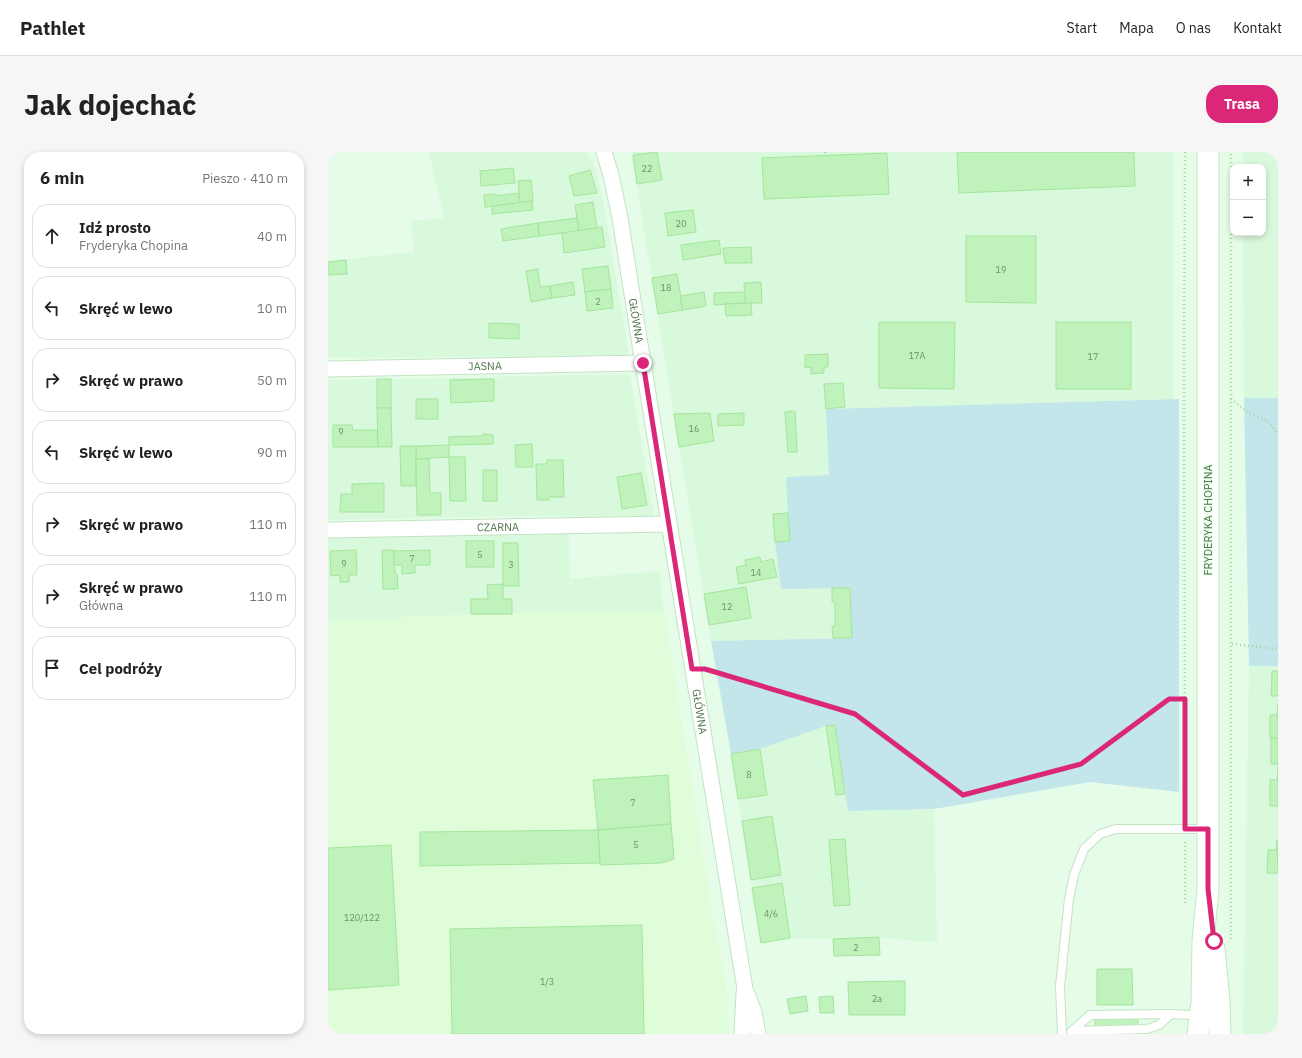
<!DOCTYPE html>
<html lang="pl">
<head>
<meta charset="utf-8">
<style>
	:root { --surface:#fff; --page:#f6f6f6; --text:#222; --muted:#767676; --line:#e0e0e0; --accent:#db2777 }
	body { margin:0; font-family:"IBM Plex Sans",sans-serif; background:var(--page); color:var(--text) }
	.controls { position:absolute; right:12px; top:12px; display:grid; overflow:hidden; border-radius:8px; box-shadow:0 2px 6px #0003 }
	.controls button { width:36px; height:36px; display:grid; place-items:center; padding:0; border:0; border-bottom:1px solid var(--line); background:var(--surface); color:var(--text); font:20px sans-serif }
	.stop { position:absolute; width:12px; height:12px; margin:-9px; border:3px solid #db2777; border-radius:50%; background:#fff }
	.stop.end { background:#db2777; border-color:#fff; box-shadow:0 1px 4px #0008 }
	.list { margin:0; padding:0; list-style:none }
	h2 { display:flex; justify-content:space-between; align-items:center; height:52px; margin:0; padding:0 16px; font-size:17px }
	h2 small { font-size:13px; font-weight:400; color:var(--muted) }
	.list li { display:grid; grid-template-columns:26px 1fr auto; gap:12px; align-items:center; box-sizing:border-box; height:64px; margin:0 8px 8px; padding:0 8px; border:1px solid var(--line); border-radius:16px }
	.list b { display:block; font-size:15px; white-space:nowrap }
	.list p { margin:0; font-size:13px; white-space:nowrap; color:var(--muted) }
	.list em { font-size:13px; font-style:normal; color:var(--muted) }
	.icon { flex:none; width:22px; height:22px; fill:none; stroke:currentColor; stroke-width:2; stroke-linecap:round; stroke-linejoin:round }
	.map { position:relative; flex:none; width:950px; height:882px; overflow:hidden; border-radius:16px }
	header { display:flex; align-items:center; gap:24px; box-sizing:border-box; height:56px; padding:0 20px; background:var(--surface); border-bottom:1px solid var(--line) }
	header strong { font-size:19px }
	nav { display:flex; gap:22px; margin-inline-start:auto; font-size:14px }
	.intro { display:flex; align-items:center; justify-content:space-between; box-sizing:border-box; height:96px; padding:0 24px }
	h1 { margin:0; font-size:28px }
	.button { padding:10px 18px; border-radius:16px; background:var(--accent); color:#fff; font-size:14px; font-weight:700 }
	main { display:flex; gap:24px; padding:0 24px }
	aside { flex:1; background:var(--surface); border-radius:16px; box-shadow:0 2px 6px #0003 }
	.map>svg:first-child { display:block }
</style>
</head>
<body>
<header>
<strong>Pathlet</strong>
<nav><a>Start</a><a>Mapa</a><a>O nas</a><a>Kontakt</a></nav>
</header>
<div class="intro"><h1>Jak dojechać</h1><a class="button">Trasa</a></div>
<main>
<aside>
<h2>6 min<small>Pieszo · 410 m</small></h2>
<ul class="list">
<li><svg class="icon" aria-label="ahead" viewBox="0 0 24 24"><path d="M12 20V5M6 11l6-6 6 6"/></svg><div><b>Idź prosto</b><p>Fryderyka Chopina</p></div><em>40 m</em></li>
<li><svg class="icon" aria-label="left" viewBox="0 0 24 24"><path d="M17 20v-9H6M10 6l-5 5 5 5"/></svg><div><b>Skręć w lewo</b></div><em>10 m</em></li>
<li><svg class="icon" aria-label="right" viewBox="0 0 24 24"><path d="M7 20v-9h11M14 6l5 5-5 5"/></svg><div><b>Skręć w prawo</b></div><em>50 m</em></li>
<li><svg class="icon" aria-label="left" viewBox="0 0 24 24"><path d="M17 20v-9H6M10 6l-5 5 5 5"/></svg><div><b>Skręć w lewo</b></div><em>90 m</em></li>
<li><svg class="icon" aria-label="right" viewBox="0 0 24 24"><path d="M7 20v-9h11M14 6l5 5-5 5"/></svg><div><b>Skręć w prawo</b></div><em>110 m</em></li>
<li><svg class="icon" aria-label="right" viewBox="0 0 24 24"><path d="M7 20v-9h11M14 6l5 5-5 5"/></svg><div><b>Skręć w prawo</b><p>Główna</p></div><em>110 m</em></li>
<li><svg class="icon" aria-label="arrive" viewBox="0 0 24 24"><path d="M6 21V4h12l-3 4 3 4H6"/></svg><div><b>Cel podróży</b></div></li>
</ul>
</aside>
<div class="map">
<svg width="950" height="882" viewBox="0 0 950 882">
	<rect width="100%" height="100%" fill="#e5fce8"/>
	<g fill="#d9f9dc">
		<path d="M101 0H258L261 7 264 6 274 42 301 203 0 206V109L86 100 83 69 116 66Z"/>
		<path d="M303 0H845V247L498 257 522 436 524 486 383 489Z"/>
		<path d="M915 0H950V246H916L915 81H935V15H915Z"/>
		<path d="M302 222 326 364H193L0 368V228Z"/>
		<path d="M241 381 242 427 331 419 336 459 143 462 0 469V385Z"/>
		<path d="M921 514H950V882H915Z"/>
		<path d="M507 573 520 659 606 657 609 790H597L551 785 505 787 462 786 433 791 403 602 432 597 498 574Z"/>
	</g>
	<path fill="#dffdd8" d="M336 459 382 747 397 830 401 864V882H0V469L143 462Z"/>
	<g fill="#c3e6ea">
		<path d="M950 246V514H921L916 246Z"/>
		<path d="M851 247V640L762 630 606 657 520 659 507 573 498 574 432 597 403 602 383 489 524 486 522 436 453 437 447 390 461 389 458 325 501 323 498 257Z"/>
	</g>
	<g fill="#c0f2bc" stroke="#a3e59c">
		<path d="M329 0 334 28 309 32 305 3Z"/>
		<path d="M629 0H806L807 34 631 41Z"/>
		<path d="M559 1 561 42 436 47 434 6Z"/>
		<path d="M185 16 187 31 153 34 152 19Z"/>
		<path d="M262 18 269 41 246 44 241 24Z"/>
		<path d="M203 28 205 49 192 51 190 29Z"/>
		<path d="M191 41 192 51 157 55 156 43 168 42 169 44Z"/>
		<path d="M204 49 205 58 164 62V54Z"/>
		<path d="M265 50 269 76 251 79 247 53Z"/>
		<path d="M365 58 368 80 340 84 337 61Z"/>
		<path d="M249 66 251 79 211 84 210 71Z"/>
		<path d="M210 71 211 84 175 89 173 77Z"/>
		<path d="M274 75 277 95 236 101 234 81Z"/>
		<path d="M638 84H708V151L638 150Z"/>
		<path d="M391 88 393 102 355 108 353 93Z"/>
		<path d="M423 95 424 111H397L395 96Z"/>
		<path d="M18 108 19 122 0 123V110Z"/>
		<path d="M280 114 283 137 257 140 254 117Z"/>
		<path d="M210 117 212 135 222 134 224 146 203 150 198 119Z"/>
		<path d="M349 122 355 158 330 162 324 126Z"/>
		<path d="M245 130 247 143 224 146 222 134Z"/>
		<path d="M433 130 434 151H417L416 131Z"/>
		<path d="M283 137 285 156 259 159 257 140Z"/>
		<path d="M376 140 378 154 355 158 352 144Z"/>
		<path d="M417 140V151L386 153V141Z"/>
		<path d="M423 151 424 163 398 164 397 152Z"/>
		<path d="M551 170H627L626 237 551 236Z"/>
		<rect x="728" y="170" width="75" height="67"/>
		<path d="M161 171 191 172V187L161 186Z"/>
		<path d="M500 202V215H496V221L483 222V215L477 216V203Z"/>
		<rect x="49" y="227" width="14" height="29"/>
		<path d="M166 227V249L123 251 122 228Z"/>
		<path d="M515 231 517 255 498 257 496 232Z"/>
		<rect x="88" y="247" width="22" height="20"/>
		<path d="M49 256H63L64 295H50Z"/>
		<path d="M467 259 469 300H460L457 260Z"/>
		<path d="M382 261 386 289 351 295 346 262Z"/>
		<path d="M416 261V273L390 274V262Z"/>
		<path d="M5 273H24L25 278H49L50 295H5Z"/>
		<path d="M156 282 165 283V292L121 293V285L152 284Z"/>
		<path d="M204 292 205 315H188L187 293Z"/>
		<path d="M121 293V305L88 307V294Z"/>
		<path d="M72 294H88V334H73Z"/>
		<path d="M121 305H137L138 349H122Z"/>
		<path d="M88 307H101L102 341H113V363H89Z"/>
		<path d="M219 308H235L236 345H221V348H209L208 312H219Z"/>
		<rect x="155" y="318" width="14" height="31"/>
		<path d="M313 321 319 353 294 357 289 325Z"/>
		<path d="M56 331V360H12L13 342H24V332Z"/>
		<path d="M460 361 462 389 447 390 445 362Z"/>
		<rect x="138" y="389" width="28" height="26"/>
		<path d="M175 391H190L191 434H175Z"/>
		<path d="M28 398 29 423H21V430H12V423L3 424 2 399Z"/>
		<path d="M54 398H66L67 422H69L70 437H55Z"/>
		<path d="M102 398V413H87V421L74 422V413H66V399Z"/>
		<path d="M432 405 433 410 445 407 449 425 411 432 408 415 418 413 417 408Z"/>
		<path d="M175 432V447H184V462H143V447H160L159 433Z"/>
		<path d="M418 435 423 466 381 473 376 442Z"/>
		<path d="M504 436H522L524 486H505L504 474H507V450H504Z"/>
		<path d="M944 519H950V544H943Z"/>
		<path d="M950 552V586H942V563H949Z"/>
		<path d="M507 573 517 642 508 643 498 574Z"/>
		<path d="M943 586H950V620V612H943Z"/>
		<path d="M432 597 439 643 410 647 403 602Z"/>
		<path d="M950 620V654H942V628H949Z"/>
		<path d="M340 623 343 672 270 678 265 628Z"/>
		<path d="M444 664 453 723 423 728 414 669Z"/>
		<path d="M343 672 346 707 334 711 272 713 270 678Z"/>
		<path d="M270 678 272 711 92 714V680Z"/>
		<path d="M517 687 522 753 506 754 501 688Z"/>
		<path d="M949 688 950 721H939L940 698H948Z"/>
		<path d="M63 693 71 833 0 838V696Z"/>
		<path d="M454 731 462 786 433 791 424 736Z"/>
		<path d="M314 773 316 882H124L122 777Z"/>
		<path d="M551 785 552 803 506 804 505 787Z"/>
		<path d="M769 817H804L805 853H769Z"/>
		<path d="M577 829V863H521L520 830Z"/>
		<path d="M478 844 480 859 462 862 459 847Z"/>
		<path d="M505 844 506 861H492L491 845Z"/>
		<path d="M810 860V882H767V861Z"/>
	</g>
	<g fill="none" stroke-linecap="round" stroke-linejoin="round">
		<defs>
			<g id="lane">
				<path d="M744 879 762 863 843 862 863 863 871 867"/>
				<path d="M743 880 744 879 819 877 831 873 843 862"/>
				<path d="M734 882 732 834 741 747 746 723 756 697 772 682 788 677H879"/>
			</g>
			<g id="street">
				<path id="s1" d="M276 0 283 23 292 66 315 211 417 837 426 860 430 882"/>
				<path id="s2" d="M0 217 315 211"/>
				<path id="s3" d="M0 378 341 372"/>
				<path d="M414 882 416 841"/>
			</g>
			<g id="secondary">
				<path d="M886 797 891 850 892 882"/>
				<path d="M870 882 874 851 875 789 880 737V0"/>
			</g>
		</defs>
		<use href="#lane" stroke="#c3e3c3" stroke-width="10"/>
		<use href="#street" stroke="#c3e3c3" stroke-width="17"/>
		<use href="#secondary" stroke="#c0e8c0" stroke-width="23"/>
		<g stroke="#a4d79f" stroke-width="2.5" stroke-dasharray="1 3" stroke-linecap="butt">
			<path d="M497 0V4"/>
			<path d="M903 247 921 261 940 269 950 282"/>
			<path d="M904 492 950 497"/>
			<path d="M382 519 527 562 635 643 753 612 841 547H857"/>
			<path d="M857 665 856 220 857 0"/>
			<path d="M857 690V751"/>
			<path d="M903 787V0"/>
		</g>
		<use href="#lane" stroke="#fff" stroke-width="8"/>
		<use href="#street" stroke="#fff" stroke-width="15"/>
		<use href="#secondary" stroke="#fff" stroke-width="21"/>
	</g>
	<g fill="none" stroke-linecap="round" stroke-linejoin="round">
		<path stroke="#db2777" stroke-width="5" d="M315 211 364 517H377L527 562 635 643 753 612 841 547H857V677H880V737L886 789"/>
	</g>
	<g text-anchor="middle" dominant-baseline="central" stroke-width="3" stroke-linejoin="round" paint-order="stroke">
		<g font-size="9" fill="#6b9566">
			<text x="319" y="16">22</text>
			<text x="353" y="71">20</text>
			<text x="673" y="117">19</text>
			<text x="338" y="135">18</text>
			<text x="270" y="149">2</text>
			<text x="589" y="203">17A</text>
			<text x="765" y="204">17</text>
			<text x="366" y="276">16</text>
			<text x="13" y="279">9</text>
			<text x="152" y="402">5</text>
			<text x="84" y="406">7</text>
			<text x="16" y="411">9</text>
			<text x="183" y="412">3</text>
			<text x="428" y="420">14</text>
			<text x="399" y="454">12</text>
			<text x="421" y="622">8</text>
			<text x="305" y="650">7</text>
			<text x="308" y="692">5</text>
			<text x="443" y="761">4/6</text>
			<text x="34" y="765">120/122</text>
			<text x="528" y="795">2</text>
			<text x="219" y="829">1/3</text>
			<text x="549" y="846">2a</text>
		</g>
		<g font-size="11" fill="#4f764a" stroke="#ebffee">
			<text stroke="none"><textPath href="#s1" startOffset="172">GŁÓWNA</textPath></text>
			<text stroke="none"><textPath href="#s2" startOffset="157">JASNA</textPath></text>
			<text transform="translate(880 368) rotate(-90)">FRYDERYKA CHOPINA</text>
			<text stroke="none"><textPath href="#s3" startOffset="170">CZARNA</textPath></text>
			<text stroke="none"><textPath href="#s1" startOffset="568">GŁÓWNA</textPath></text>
		</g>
	</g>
</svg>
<div class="controls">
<button>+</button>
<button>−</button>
</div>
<div class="stop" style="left:886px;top:789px"></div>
<div class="stop end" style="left:315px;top:211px"></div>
</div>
</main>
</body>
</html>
